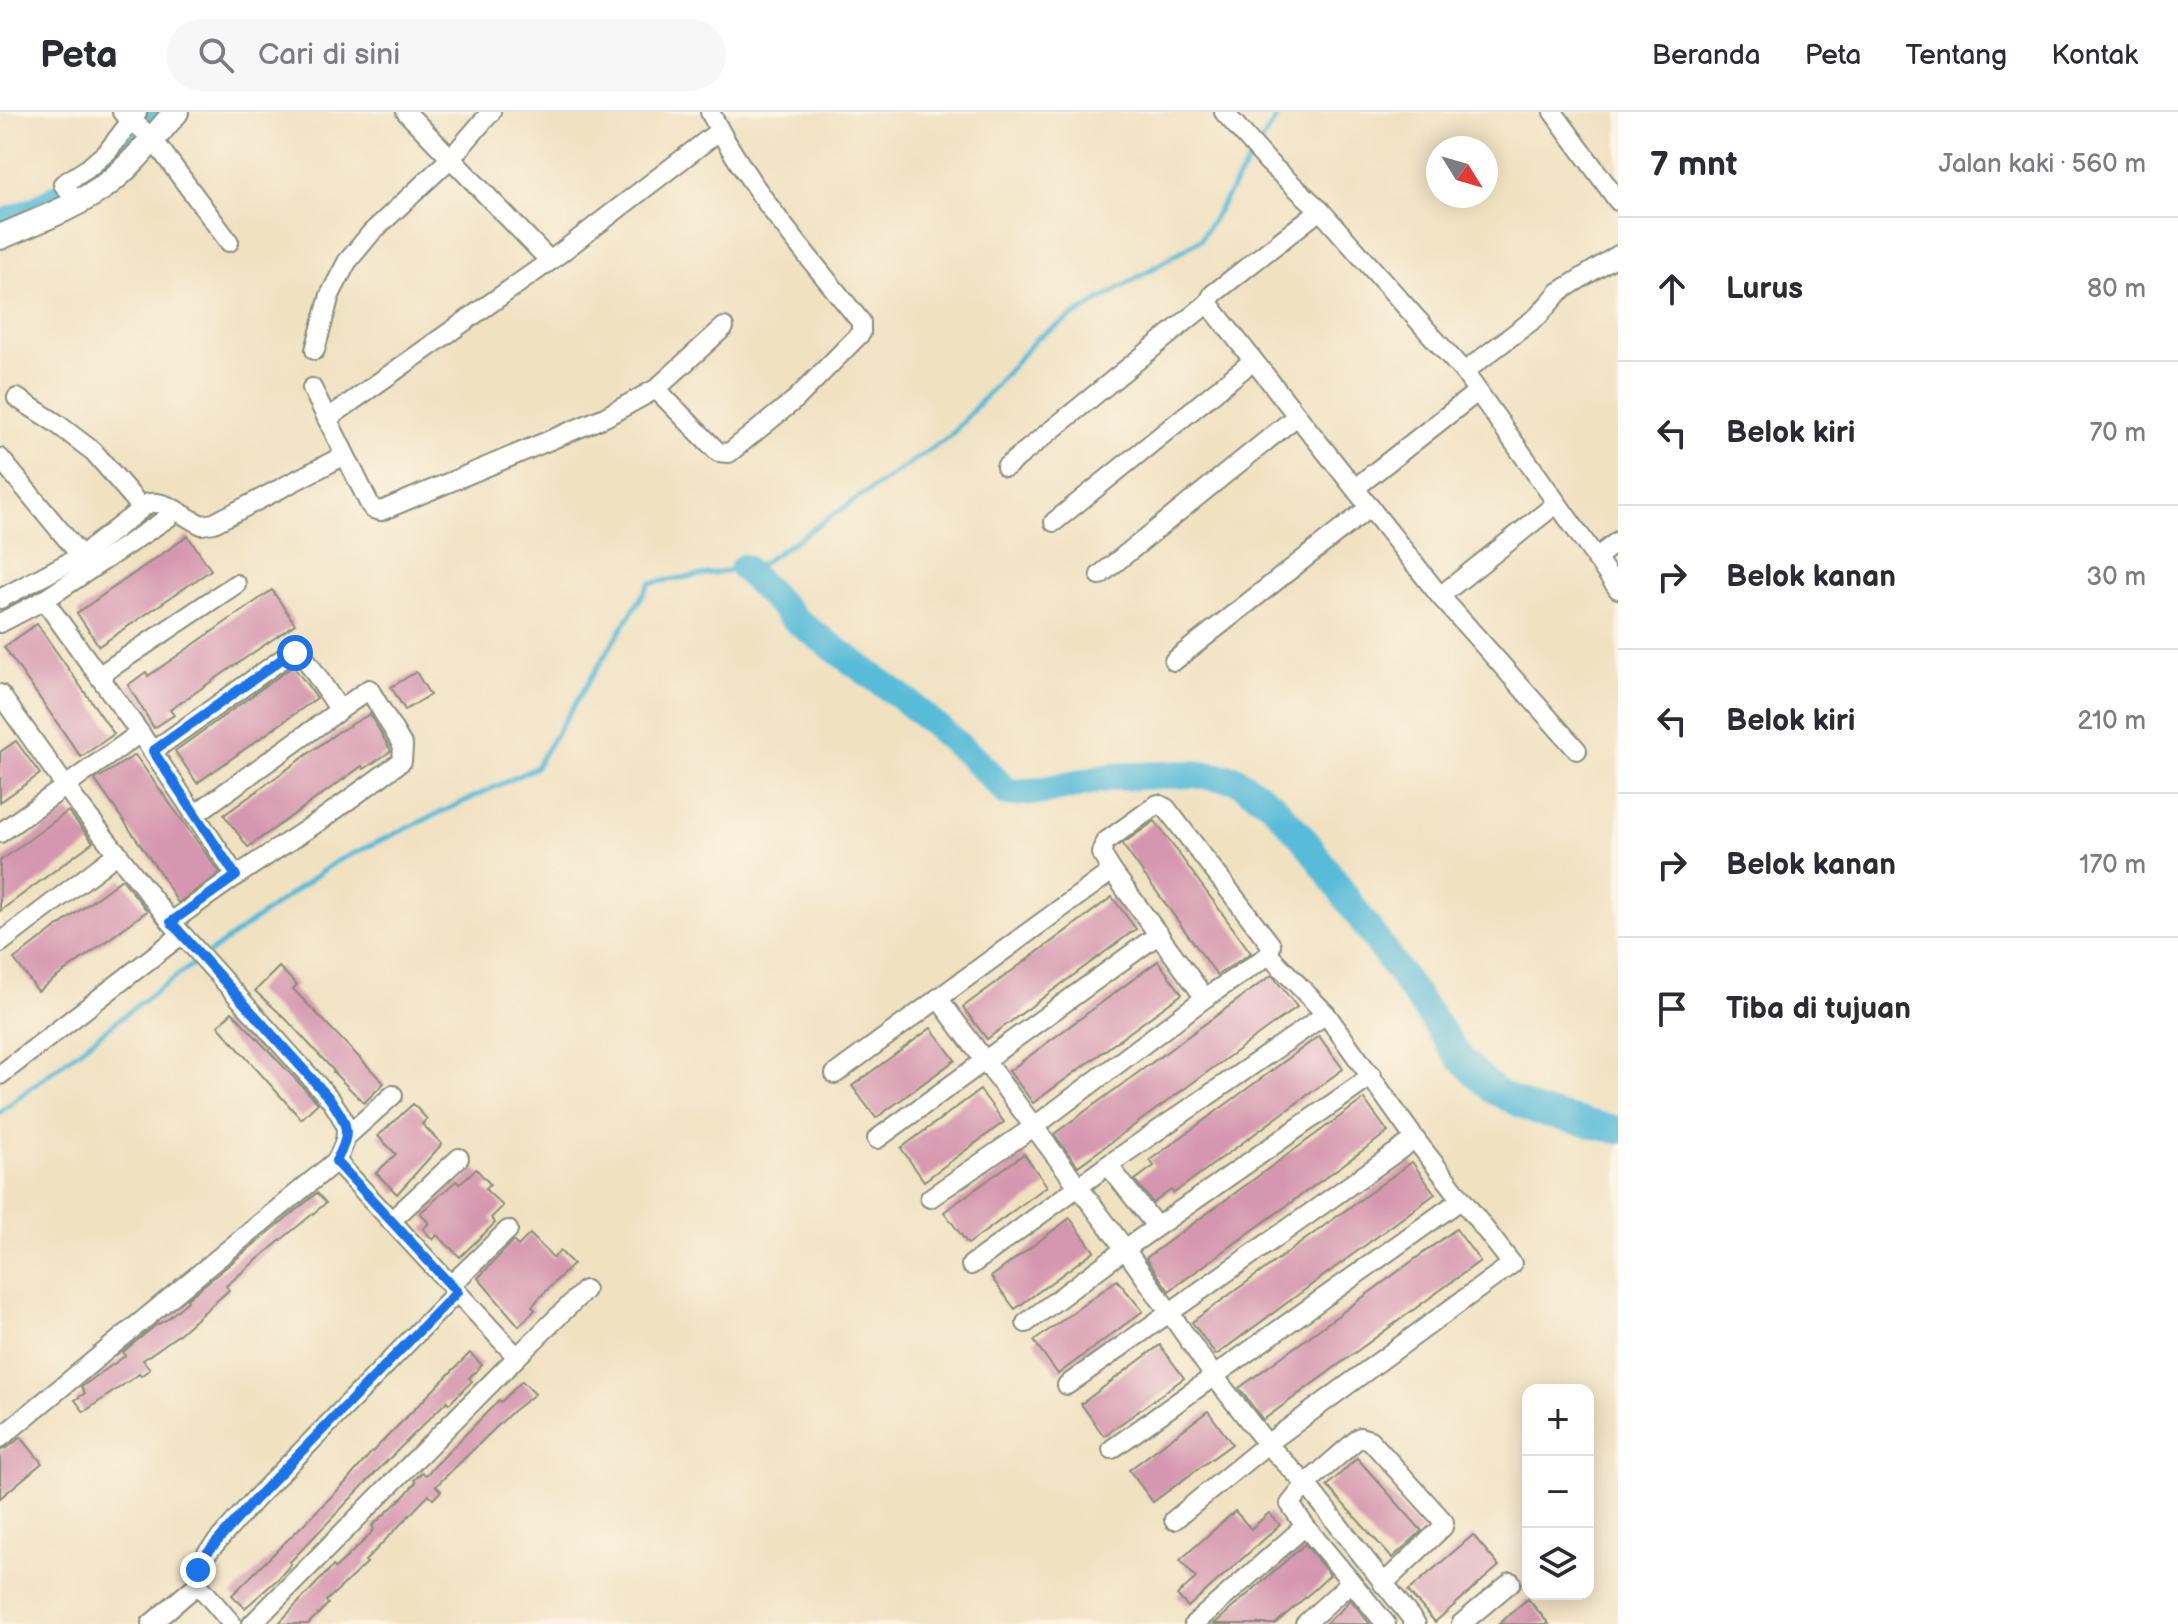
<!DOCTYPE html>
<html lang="id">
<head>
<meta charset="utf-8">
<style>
	:root { --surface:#fff; --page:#f7f7f7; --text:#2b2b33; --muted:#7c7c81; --line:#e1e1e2 }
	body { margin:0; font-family:"Balsamiq Sans",sans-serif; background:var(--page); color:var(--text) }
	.controls { position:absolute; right:24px; bottom:24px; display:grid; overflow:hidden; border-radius:16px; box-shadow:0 4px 20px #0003 }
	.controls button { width:72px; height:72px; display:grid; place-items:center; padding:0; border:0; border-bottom:2px solid var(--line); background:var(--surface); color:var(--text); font:40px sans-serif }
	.compass { position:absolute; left:1426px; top:24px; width:72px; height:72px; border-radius:50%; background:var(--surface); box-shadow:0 4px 20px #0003; rotate:127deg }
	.stop { position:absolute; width:24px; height:24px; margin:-18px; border:6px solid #1a73e8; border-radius:50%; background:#fff }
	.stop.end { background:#1a73e8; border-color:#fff; box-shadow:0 2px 8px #0008 }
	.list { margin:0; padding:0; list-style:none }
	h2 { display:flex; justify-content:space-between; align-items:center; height:104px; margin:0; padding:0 32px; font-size:34px }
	h2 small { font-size:26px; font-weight:400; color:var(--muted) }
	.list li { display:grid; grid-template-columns:52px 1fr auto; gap:24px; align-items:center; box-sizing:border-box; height:144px; padding:0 32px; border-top:2px solid var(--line) }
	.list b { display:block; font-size:30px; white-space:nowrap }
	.list em { font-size:26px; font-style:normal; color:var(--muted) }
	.icon { flex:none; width:44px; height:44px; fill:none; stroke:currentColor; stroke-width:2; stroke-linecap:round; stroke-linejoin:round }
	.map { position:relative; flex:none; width:1618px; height:1512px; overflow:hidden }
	header { display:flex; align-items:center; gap:48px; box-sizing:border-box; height:112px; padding:0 40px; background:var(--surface); border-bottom:2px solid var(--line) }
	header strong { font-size:38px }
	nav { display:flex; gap:44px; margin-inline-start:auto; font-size:28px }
	.search { width:560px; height:72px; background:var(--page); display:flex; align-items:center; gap:20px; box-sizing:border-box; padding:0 28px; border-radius:44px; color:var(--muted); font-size:30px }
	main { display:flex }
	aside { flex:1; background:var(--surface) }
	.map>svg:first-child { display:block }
</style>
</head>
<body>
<header>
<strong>Peta</strong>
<div class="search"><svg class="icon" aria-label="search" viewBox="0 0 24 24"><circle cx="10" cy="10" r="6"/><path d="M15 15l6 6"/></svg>Cari di sini</div>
<nav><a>Beranda</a><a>Peta</a><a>Tentang</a><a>Kontak</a></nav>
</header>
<main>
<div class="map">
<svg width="1618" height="1512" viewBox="0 0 1618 1512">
	<rect width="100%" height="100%" fill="#fcf5e5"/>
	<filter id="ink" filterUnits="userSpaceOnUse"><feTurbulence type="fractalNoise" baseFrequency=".0125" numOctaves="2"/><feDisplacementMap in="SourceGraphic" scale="16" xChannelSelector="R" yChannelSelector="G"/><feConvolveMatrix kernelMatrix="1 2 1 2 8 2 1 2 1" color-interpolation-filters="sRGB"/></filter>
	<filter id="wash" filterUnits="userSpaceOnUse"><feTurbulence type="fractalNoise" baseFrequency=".006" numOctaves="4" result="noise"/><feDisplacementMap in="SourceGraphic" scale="32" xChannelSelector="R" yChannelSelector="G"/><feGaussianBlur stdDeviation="1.8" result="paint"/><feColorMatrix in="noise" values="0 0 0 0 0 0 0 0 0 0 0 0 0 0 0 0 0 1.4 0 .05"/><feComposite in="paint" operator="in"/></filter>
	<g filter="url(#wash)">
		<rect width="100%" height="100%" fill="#f0e1c1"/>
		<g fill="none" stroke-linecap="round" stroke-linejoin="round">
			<g stroke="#59bbd8" stroke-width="5">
				<path d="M1259 33 1280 0"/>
				<path d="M0 1000 144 888 335 750 535 656 650 471 758 454 950 324 1037 226 1200 128 1254 41"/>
			</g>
			<g stroke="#59bbd8" stroke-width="28">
				<path d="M8 109 38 97 104 59 162 1"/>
				<path d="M744 456 798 510 909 591 973 646 1008 681 1044 679 1111 665 1193 662 1235 667 1273 693 1308 732 1460 946 1494 979 1535 999 1618 1018"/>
			</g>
		</g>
		<g id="blocks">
			<g fill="#d597af">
				<path d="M188 424 211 458 99 534 77 501Z"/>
				<path d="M272 478 295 512 170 598 174 603 154 616 128 573 146 560 148 564Z"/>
				<path d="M37 512 114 622 81 645 4 535Z"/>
				<path d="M293 554 317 586 197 671 175 639Z"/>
				<path d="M416 560 430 583 405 598 391 575Z"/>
				<path d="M370 602 391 639 364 657 362 654 248 735 224 703 338 620Z"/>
				<path d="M16 629 40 662 0 690V640Z"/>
				<path d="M135 643 220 761 178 791 161 762 95 668Z"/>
				<path d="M68 699 93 730 0 799V749Z"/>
				<path d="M1155 709 1251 841 1217 863 1122 732Z"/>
				<path d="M122 767 147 799 38 879 14 847Z"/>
				<path d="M1112 785 1136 817 987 927 963 895Z"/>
				<path d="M1158 849 1182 882 1033 991 1009 959Z"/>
				<path d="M279 855 297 873 293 877 384 971 364 991 333 960 334 959 285 906 255 879Z"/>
				<path d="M1272 863 1297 895 1078 1054 1054 1022Z"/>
				<path d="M232 900 318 991 301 1007 218 914Z"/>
				<path d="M931 916 955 948 876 1006 852 974Z"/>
				<path d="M1319 924 1343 957 1174 1081 1171 1078 1153 1091 1135 1068 1154 1054 1150 1048Z"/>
				<path d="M980 978 1004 1010 924 1069 901 1036Z"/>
				<path d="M1364 987 1388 1020 1169 1179 1146 1146Z"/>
				<path d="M413 992 427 1007 422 1012 442 1032 397 1082 376 1061 396 1042 378 1024Z"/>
				<path d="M1024 1042 1047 1074 968 1132 944 1100Z"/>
				<path d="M1412 1050 1435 1082 1216 1243 1192 1210Z"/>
				<path d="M476 1057 490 1072 485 1077 503 1094 491 1106 495 1111 460 1145 437 1123 433 1128 423 1117 429 1111 420 1101 456 1069 459 1072Z"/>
				<path d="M317 1081 326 1091 247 1156 226 1174 229 1178 178 1223 143 1248 150 1257 141 1264 139 1262 84 1300 75 1288 85 1281 81 1275 125 1244 123 1240 156 1213 166 1208 188 1189 187 1187Z"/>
				<path d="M1070 1106 1094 1139 1015 1197 991 1165Z"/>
				<path d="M1456 1117 1480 1149 1263 1308 1239 1276Z"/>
				<path d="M530 1122 553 1146 560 1139 573 1152 542 1183 532 1194 535 1198 519 1214 478 1166 513 1129 518 1134Z"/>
				<path d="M1117 1168 1143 1199 1058 1262 1034 1229Z"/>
				<path d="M1160 1233 1184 1266 1104 1324 1081 1292Z"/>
				<path d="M470 1241 482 1253 469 1266 472 1269 449 1292 447 1289 380 1356 290 1450 291 1452 279 1466 245 1496 232 1483 346 1370 370 1342Z"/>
				<path d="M522 1269 535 1282 513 1299 436 1374 441 1379 433 1387 429 1383 365 1449 367 1451 326 1489 328 1492 308 1512H278L333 1454 335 1456 367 1426 374 1417 372 1414 405 1383 416 1370 414 1368 422 1360 426 1363 499 1288 501 1290Z"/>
				<path d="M1208 1299 1232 1332 1153 1390 1129 1358Z"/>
				<path d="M21 1325 42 1351 0 1386V1338L8 1335Z"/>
				<path d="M1357 1346 1422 1419 1392 1446 1327 1374Z"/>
				<path d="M1235 1399 1251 1417 1269 1401 1280 1413 1188 1495 1177 1483 1196 1466 1180 1448Z"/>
				<path d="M1473 1423 1499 1454 1435 1510 1408 1479Z"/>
				<path d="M1305 1432 1330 1463 1316 1476 1275 1512H1214Z"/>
				<path d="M1350 1487 1370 1512H1325L1341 1498Z"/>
				<path d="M1528 1487 1549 1512H1499L1518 1495Z"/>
			</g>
		</g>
	</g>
	<g filter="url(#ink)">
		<use href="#blocks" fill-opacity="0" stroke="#888f7a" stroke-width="2"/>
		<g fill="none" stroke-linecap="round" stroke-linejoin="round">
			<defs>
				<g id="street">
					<path d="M122 0 152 26 229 130"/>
					<path d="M406 0 550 149"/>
					<path d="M1224 0 1269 51 1320 98 1464 260 1618 477"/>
					<path d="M1553 0 1618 89"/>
					<path d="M77 90 63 72 87 57 108 39 137 1"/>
					<path d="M1208 191 1440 484 1577 638"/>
					<path d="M315 238 330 183 347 150 371 121 452 45 491 0"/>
					<path d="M1464 260 1538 204 1559 180 1618 143"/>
					<path d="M312 276 370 393 373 397 381 399 605 305 656 277 724 215"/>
					<path d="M656 277 718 340 729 341 796 287 861 221V210C807 143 749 77 710 0"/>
					<path d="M17 286 56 311 94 340 141 395"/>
					<path d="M327 307 550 149 719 19"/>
					<path d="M0 346 81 444"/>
					<path d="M1006 355 1208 191 1213 182 1320 98"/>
					<path d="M1355 376 1477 280"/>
					<path d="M1054 410 1253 249"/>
					<path d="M1596 446 1618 429"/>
					<path d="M1100 463 1297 304"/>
					<path d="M1440 484 1556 392"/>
					<path d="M0 487 81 444 149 391C170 389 183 405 202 413L214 411 345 343"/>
					<path d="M44 488 169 405"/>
					<path d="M0 511 44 488 140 621 236 764 171 810 330 987C348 1012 352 1021 336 1049L517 1245 252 1512"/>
					<path d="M1174 549 1370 395"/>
					<path d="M100 563 236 472"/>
					<path d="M0 582 76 689 171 810"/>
					<path d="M153 639 289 542 295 541 305 546 339 597"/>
					<path d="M194 703 369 577 403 634 402 649 321 708 236 764"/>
					<path d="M0 721 140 621"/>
					<path d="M0 831 118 741"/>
					<path d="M938 886 1125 1137 1214 1264 1267 1332 1306 1372 1416 1512"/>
					<path d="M1205 886 1112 759 1101 741 1105 730 1155 694 1158 692 1166 696 1271 833 1269 843"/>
					<path d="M835 962 1112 759"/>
					<path d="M0 963 181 823"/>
					<path d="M347 1024 393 983"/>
					<path d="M877 1027 1159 822"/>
					<path d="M1108 1053 1156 1114"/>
					<path d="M930 1086 1035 1014 1205 886 1269 843"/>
					<path d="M391 1109 459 1046"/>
					<path d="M971 1153 1108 1053 1326 902"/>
					<path d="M451 1173 508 1118"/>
					<path d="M1026 1211 1125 1137 1372 964"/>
					<path d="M517 1245 585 1178"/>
					<path d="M1067 1273 1415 1027"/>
					<path d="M0 1326 336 1049"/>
					<path d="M1112 1337 1462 1087"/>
					<path d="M1174 1408 1267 1332 1512 1152 1415 1027 1326 902 1269 843"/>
					<path d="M1383 1472 1443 1415 1444 1410 1370 1328 1360 1325 1306 1372 1290 1392 1305 1414 1386 1512"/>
					<path d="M151 1512 198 1472"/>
					<path d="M232 1512 198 1472V1458L207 1441 255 1387 457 1180"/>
					<path d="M1194 1512 1305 1414"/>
					<path d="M1305 1512 1351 1470"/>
					<path d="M1461 1512 1511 1470"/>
				</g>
				<path id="secondary" d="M0 125C34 110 71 97 102 76 130 56 153 26 176 0"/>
			</defs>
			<use href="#street" stroke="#888f7a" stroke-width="22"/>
			<use href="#secondary" stroke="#888f7a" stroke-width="28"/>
			<use href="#street" stroke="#fff" stroke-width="18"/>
			<use href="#secondary" stroke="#fff" stroke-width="24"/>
		</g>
	</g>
	<g fill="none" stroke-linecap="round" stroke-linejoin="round" filter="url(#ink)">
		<path stroke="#1a73e8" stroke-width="10" d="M198 1458 207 1441 255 1387 457 1180 336 1049C352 1021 348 1012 330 987L171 810 236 764 153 639 289 542 295 541"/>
	</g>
</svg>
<div class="controls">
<button>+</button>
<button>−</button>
<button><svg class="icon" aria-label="layers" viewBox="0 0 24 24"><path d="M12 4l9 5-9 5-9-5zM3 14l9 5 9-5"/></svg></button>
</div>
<svg class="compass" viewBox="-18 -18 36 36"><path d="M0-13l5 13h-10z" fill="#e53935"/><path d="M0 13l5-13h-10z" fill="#7c7c81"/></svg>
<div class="stop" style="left:295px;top:541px"></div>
<div class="stop end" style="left:198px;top:1458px"></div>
</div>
<aside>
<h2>7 mnt<small>Jalan kaki · 560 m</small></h2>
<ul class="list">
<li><svg class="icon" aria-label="ahead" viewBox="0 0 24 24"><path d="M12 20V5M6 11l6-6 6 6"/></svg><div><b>Lurus</b></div><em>80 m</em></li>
<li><svg class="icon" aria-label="left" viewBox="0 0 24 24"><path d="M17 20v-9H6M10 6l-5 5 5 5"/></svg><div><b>Belok kiri</b></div><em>70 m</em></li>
<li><svg class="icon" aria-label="right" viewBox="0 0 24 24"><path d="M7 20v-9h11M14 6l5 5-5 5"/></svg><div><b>Belok kanan</b></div><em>30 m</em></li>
<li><svg class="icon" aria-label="left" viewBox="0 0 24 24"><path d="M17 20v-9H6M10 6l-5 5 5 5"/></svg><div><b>Belok kiri</b></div><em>210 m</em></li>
<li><svg class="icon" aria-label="right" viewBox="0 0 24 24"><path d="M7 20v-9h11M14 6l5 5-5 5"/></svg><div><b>Belok kanan</b></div><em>170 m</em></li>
<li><svg class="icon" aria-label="arrive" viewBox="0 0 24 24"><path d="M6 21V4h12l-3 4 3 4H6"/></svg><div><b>Tiba di tujuan</b></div></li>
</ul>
</aside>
</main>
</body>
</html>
